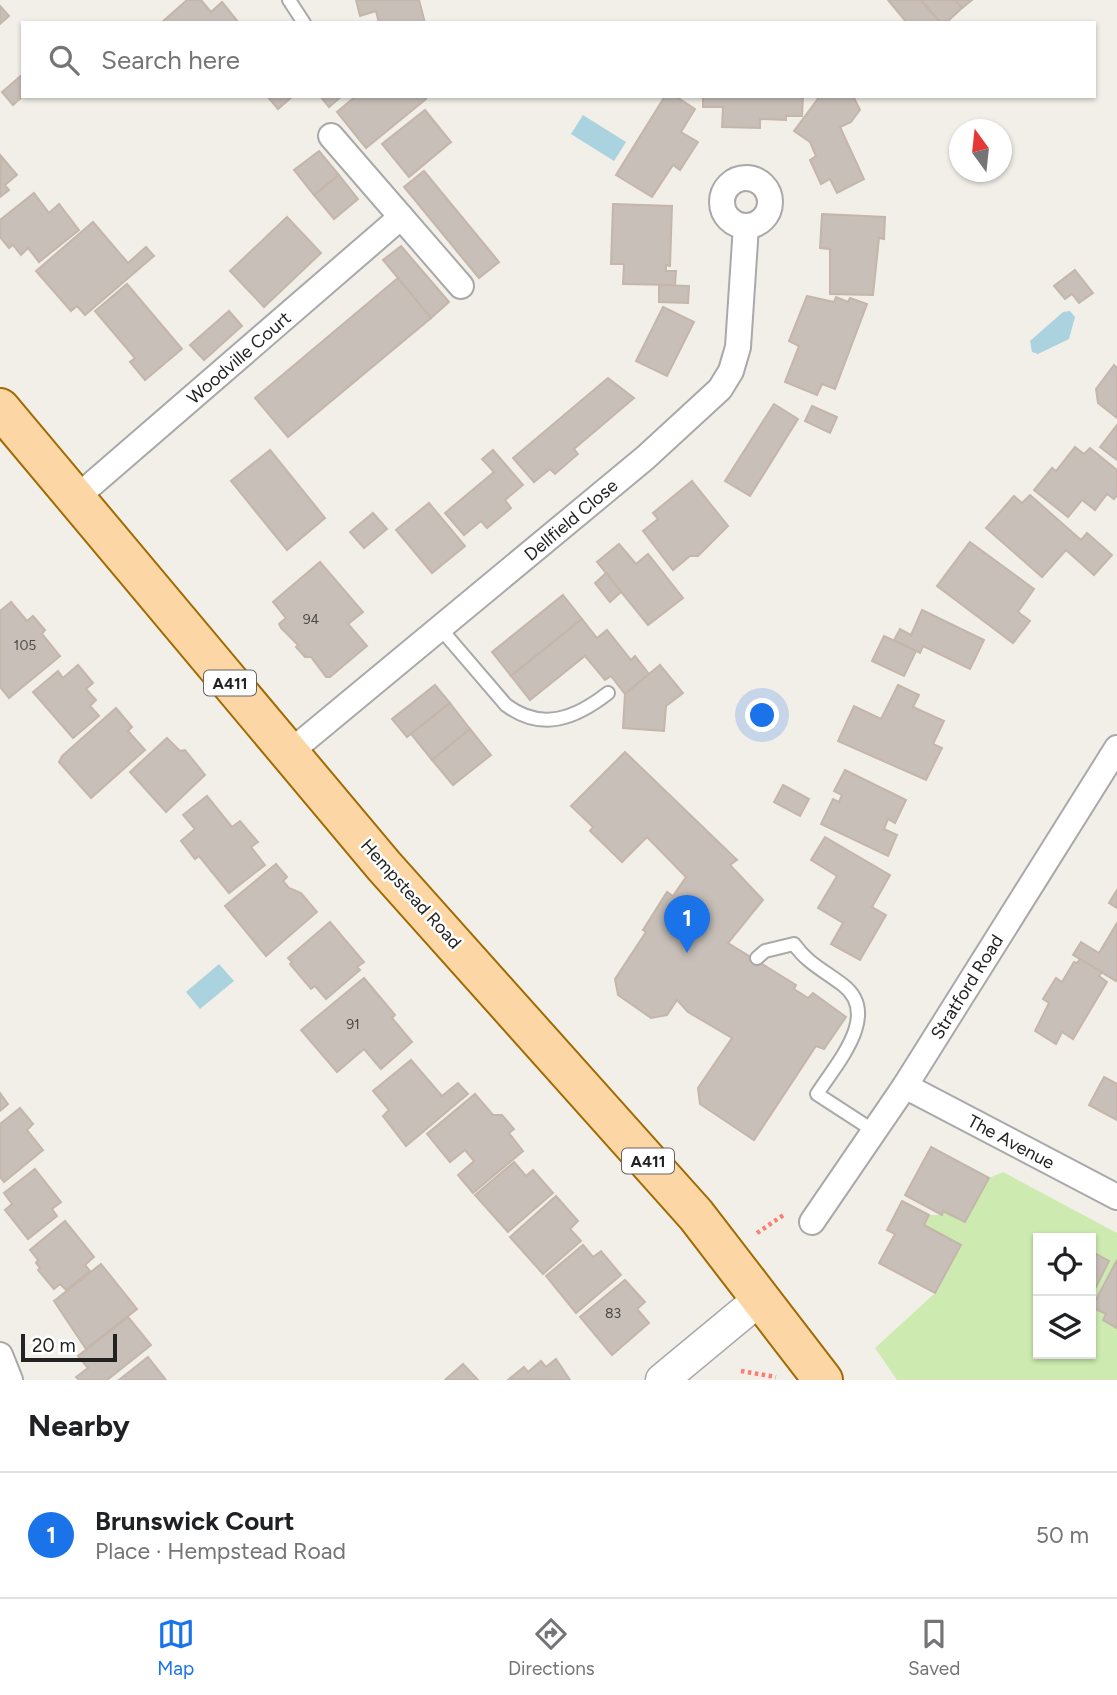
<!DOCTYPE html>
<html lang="en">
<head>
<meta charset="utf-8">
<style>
	:root { --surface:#fff; --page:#f2f2f2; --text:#202124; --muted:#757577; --line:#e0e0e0; --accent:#1a73e8 }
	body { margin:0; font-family:Figtree,sans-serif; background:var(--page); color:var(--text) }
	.controls { position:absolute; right:21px; bottom:21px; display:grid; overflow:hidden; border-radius:0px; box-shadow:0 2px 5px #0004 }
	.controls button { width:63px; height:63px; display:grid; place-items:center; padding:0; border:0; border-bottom:2px solid var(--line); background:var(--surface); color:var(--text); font:35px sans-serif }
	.compass { position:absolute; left:949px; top:119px; width:63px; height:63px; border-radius:50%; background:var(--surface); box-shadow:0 2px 5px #0004; rotate:345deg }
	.scale { position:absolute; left:21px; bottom:18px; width:96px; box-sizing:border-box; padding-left:7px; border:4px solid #222; border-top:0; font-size:19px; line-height:24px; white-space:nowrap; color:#222; -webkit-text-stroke:5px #fff; paint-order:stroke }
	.you { position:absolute; left:763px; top:716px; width:24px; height:24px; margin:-18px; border:5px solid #fff; border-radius:50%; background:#1a73e8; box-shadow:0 0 0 10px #1a73e833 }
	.badge { display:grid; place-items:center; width:46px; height:46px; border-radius:50%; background:var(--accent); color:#fff; font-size:23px; font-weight:700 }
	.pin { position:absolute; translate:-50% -58px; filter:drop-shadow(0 2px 4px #0008) }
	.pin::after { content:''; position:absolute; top:37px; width:24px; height:21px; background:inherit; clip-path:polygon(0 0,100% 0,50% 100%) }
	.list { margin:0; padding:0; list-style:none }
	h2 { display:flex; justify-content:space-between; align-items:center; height:91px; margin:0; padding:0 28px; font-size:30px }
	h2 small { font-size:23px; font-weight:400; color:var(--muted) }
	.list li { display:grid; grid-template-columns:46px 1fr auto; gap:21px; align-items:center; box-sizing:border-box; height:126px; padding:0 28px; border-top:2px solid var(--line) }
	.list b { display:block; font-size:26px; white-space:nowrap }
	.list p { margin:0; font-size:23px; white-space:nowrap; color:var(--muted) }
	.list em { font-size:23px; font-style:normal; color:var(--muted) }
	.icon { flex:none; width:38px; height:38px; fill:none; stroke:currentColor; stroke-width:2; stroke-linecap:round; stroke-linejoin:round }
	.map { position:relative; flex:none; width:1117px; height:1380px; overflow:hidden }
	.search { position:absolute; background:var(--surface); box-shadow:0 2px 5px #0004; left:21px; right:21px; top:21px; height:77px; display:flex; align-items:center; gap:18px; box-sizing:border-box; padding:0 24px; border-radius:0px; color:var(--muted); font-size:26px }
	.sheet { height:217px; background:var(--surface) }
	nav { display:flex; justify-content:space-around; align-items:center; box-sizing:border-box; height:98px; border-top:2px solid var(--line); background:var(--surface); font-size:19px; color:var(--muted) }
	nav a { display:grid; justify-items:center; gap:4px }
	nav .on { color:var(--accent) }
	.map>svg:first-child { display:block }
</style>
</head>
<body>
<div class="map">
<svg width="1117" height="1380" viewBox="0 0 1117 1380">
	<rect width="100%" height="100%" fill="#f2efe9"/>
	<path fill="#cdebb0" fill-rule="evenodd" d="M1003 1172 1117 1233V1259L1092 1307 1106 1314 1103 1320 1117 1328V1380H897L875 1348 935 1293 961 1246 924 1225 929 1215H941L943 1211 965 1222 989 1178ZM1038 1238H1091V1354H1038Z"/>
	<g fill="#aad3df">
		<path d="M583 115 626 142 614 161 571 134Z"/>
		<path d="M1070 311 1075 317 1069 339 1038 354 1032 352 1030 341 1063 312Z"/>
		<path d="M219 964 234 981 200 1009 186 992Z"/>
	</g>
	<g fill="#c7bfb8" stroke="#c4b6ab" stroke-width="2">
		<path d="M187 0H201L211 12 222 2 239 23H161Z"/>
		<path d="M356 0H419L425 23H379L376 11 360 16Z"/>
		<path d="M888 0H921L941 23H907Z"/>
		<path d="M921 0H955L962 8 946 23H941Z"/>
		<path d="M955 0H972L962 8Z"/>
		<path d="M0 6 9 16 0 24Z"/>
		<path d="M23 74V96L13 105 2 92Z"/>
		<path d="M267 96H293L278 109Z"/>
		<path d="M320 96H342L329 107Z"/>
		<path d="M356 96H424L426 99 366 148 337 112Z"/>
		<path d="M665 96H675L695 109 681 132 698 142 680 170 673 165 652 197 616 175Z"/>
		<path d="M703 96H803L802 116H786V120L760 119V128L722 127 723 107H703Z"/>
		<path d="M820 96H853L860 110 851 122 840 127 864 179 837 193 830 179 821 184 810 160 816 156 810 142 794 131Z"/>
		<path d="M425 110 451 142 409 177 382 144Z"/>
		<path d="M319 151 339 175 314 195 294 170Z"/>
		<path d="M1 156 17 175 5 185 9 190 0 197Z"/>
		<path d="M424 171 499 262 479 278 404 187Z"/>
		<path d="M339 175 358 199 334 219 314 195Z"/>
		<path d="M34 193 49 213 59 204 79 230 39 262 28 248 21 255 13 245 9 248 0 237V220Z"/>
		<path d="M613 204 672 206 670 266 666 265V271H676L675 285 623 284 624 264H611Z"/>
		<path d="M822 214 885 217 884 239 879 238 873 295 830 294V249L820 248Z"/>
		<path d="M287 217 321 253 264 307 230 271Z"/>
		<path d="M93 222 128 263 146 247 154 256 85 315 77 306 71 311 36 271Z"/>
		<path d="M401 246 449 302 431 318 383 260Z"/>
		<path d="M1075 270 1093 293 1079 303 1072 294 1065 299 1054 286Z"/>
		<path d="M398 278 431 318 288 437 255 398Z"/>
		<path d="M127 284 182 349 145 380 130 362 135 358 95 311Z"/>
		<path d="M659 285 689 286 688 303 659 302Z"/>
		<path d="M807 296 834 302 836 297 848 302 850 298 867 304 835 389 822 384 817 395 785 382 799 346 789 341Z"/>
		<path d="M663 307 694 322 667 376 636 361Z"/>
		<path d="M229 311 242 326 204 360 190 345Z"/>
		<path d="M1114 365 1117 368V418L1098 403 1096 389Z"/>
		<path d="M608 378 634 398 574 449 578 454 555 474 550 469 534 482 513 458Z"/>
		<path d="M774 404 798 419 750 496 725 481Z"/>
		<path d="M812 406 837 417 830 433 805 421Z"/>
		<path d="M1117 425V460L1100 447Z"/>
		<path d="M1075 447 1084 454 1090 448 1117 470V495L1114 499 1107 494 1095 510 1082 500 1068 517 1034 490 1052 468 1056 471Z"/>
		<path d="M270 450 325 518 287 550 231 481Z"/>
		<path d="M493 450 523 485 505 500 511 508 487 528 481 521 464 535 445 513 494 472 482 459Z"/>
		<path d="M692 481 728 526 698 556H690L673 570 643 531 658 519 653 513Z"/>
		<path d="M1030 495 1081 540 1087 533 1112 555 1094 575 1066 550 1042 577 986 528 1014 496 1022 503Z"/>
		<path d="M429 503 465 546 432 573 396 530Z"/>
		<path d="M373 513 387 529 364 548 350 532Z"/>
		<path d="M970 542 1034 589 1018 612 1030 621 1013 643 937 586Z"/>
		<path d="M619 544 636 564 648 554 683 598 648 625 597 562Z"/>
		<path d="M320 562 363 612 348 624 367 646 330 677H326L311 657H305L296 647 298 645 281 628 279 624 286 618 273 602Z"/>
		<path d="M606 573 621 592 610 602 595 583Z"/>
		<path d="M563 595 582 619 511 676 492 652Z"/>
		<path d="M11 602 27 621 33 616 45 630 42 634 60 656 9 698 0 687V611Z"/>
		<path d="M922 610 984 640 970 669 923 646 920 653 894 640 900 629 911 635Z"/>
		<path d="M582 619 597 638 607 630 631 660 635 656 649 674 625 694 611 676 605 680 585 656 530 700 511 676Z"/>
		<path d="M884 636 916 651 904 676 872 661Z"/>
		<path d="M78 665 93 683 86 689 96 700 90 706 99 716 73 738 33 692 58 671 63 678Z"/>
		<path d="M660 665 683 693 666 706 664 731 623 728 625 694Z"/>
		<path d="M435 685 450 703 407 737 392 719Z"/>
		<path d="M898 685 919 695 913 707 944 721 933 744 942 748 926 780 838 741 854 706 881 719Z"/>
		<path d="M450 703 470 729 432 760 411 734Z"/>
		<path d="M116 708 132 727 128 731 145 750 91 798 59 762 62 756Z"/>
		<path d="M470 729 491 755 453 785 432 760Z"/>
		<path d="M167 738 180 751 185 750 205 775 166 812 130 772Z"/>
		<path d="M625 752 737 860 730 865 763 900 728 943 796 985 794 989 808 998 813 993 846 1017 824 1049 816 1046 754 1140 700 1104 698 1088 732 1038 688 1012 677 1000 667 1015 651 1018 618 995 615 979 646 932 643 930 667 892 673 896 686 877 647 837 622 862 590 831 593 827 571 806Z"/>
		<path d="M845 770 906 800 895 823 888 819 884 829 897 835 888 856 821 824 833 799 839 802 842 795 834 791Z"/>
		<path d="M783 785 809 799 800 816 774 802Z"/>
		<path d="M207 796 232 827 240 821 258 842 251 847 265 865 229 893 199 856 195 859 181 841 195 829 183 815Z"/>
		<path d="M825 837 890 875 872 907 886 915 860 960 831 944 843 923 818 908 837 876 811 860Z"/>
		<path d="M276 864 287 877 283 881 289 888 301 893 317 912 266 956 225 906Z"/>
		<path d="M1117 890V908L1109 903Z"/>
		<path d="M330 922 364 962 357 967 360 970 326 999 315 986 311 989 290 964 292 962 288 958Z"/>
		<path d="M1117 923V979L1116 981 1073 955 1081 942 1099 953Z"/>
		<path d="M1080 959 1102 972 1099 976 1107 982 1073 1039 1062 1032 1056 1044 1035 1031 1049 1003 1043 999 1056 978 1062 982 1074 962 1077 963Z"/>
		<path d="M364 978 395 1015 392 1018 412 1042 381 1069 364 1049 337 1072 301 1030Z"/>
		<path d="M411 1060 442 1096 458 1083 468 1094 406 1146 383 1116 389 1110 373 1091Z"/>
		<path d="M1104 1077 1117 1084V1120L1089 1105Z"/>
		<path d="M0 1093 8 1104 0 1111Z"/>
		<path d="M475 1094 493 1115H502L514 1129 509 1133 523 1151 473 1193 458 1175 474 1161 465 1150 450 1162 427 1134Z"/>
		<path d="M20 1108 33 1124 27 1130 43 1150 4 1182 0 1177V1124Z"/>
		<path d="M931 1147 989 1178 965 1222 943 1211 942 1215 905 1195Z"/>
		<path d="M514 1162 526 1176 533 1170 553 1193 508 1232 475 1195Z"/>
		<path d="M35 1169 61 1202 52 1209 57 1216 28 1239 5 1210 12 1204 4 1193Z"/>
		<path d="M556 1196 578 1221 570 1229 581 1241 543 1274 510 1237Z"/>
		<path d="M902 1201 929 1215 924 1225 961 1245 935 1293 879 1263 895 1234 887 1230Z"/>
		<path d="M65 1221 94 1257 85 1265 90 1271 66 1290 60 1284 54 1289 38 1270 40 1268 36 1263 38 1260 30 1250Z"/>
		<path d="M583 1245 593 1257 601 1251 621 1275 576 1313 546 1276Z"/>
		<path d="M1091 1251 1109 1261 1096 1287 1091 1285Z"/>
		<path d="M1117 1260V1328L1103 1320 1106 1314 1092 1307Z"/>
		<path d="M101 1264 137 1309 86 1349 54 1301Z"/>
		<path d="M625 1280 645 1302 637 1309 649 1323 612 1355 580 1317Z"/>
		<path d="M128 1317 151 1345 107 1380H79L76 1377 88 1368 78 1356Z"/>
		<path d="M148 1357 166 1380H119Z"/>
		<path d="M556 1359 570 1380 509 1379 524 1367 528 1372 541 1361 546 1367Z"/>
		<path d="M463 1364 478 1380H445Z"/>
	</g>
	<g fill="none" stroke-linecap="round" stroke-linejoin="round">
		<defs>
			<g id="service">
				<path d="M289 0 304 23"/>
				<path d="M440 628 506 705C542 732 576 718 608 693"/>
				<path d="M757 958 765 951 794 944C807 963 825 971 843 985 882 1015 835 1065 817 1094L874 1131"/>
			</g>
			<g id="minor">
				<path d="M331 136 461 286"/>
				<circle cx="746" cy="202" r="24"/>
				<path d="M76 498 401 217"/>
				<path d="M289 753 645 458 720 389 731 371 738 347 746 226"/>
				<path d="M905 1086 1117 1197"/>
				<path d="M812 1222 905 1086 1117 748"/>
				<path d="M0 1355 10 1380"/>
			</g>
			<path id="tertiary" d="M662 1380 761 1298"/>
			<path id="primary" d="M0 408 384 866 696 1215 823 1380"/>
		</defs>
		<use href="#service" stroke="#a9a9a9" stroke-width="16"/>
		<use href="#minor" stroke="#a9a9a9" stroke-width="28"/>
		<use href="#tertiary" stroke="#a9a9a9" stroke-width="35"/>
		<use href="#primary" stroke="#a06b00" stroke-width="42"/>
		<g stroke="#fa8072" stroke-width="4.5" stroke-dasharray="3.5 3.5" stroke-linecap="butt">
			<path d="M757 1233 785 1214"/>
			<path d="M741 1371 776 1377"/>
		</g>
		<use href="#service" stroke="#fff" stroke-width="12"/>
		<use href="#minor" stroke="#fff" stroke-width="24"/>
		<use href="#tertiary" stroke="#fff" stroke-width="32"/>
		<use href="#primary" stroke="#fcd6a4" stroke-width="38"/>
	</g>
	<g text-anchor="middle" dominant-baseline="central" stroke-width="5" stroke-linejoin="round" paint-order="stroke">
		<g font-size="14" fill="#4b4948">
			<text x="311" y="619">94</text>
			<text x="25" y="645">105</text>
			<text x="353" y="1024">91</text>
			<text x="613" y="1313">83</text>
		</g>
		<g fill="#fff" stroke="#646464" stroke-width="2">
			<rect x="204" y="670.5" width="52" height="25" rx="5"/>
			<rect x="622" y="1148.5" width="52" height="25" rx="5"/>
		</g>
		<g font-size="16" font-weight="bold" fill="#222">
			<text x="230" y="683">A411</text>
			<text x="648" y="1161">A411</text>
		</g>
		<g font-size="18" fill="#222" stroke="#fff">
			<text transform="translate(239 358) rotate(-41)">Woodville Court</text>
			<text transform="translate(571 520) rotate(-40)">Dellfield Close</text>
			<text transform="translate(411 894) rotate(48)">Hempstead Road</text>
			<text transform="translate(967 987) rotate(-58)">Stratford Road</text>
			<text transform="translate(1011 1142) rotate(28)">The Avenue</text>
		</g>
	</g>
</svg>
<div class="controls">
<button><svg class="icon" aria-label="locate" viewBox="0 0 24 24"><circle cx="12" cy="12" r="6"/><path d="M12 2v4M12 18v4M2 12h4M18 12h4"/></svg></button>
<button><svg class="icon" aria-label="layers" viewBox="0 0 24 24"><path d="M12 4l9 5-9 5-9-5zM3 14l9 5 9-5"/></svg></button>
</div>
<svg class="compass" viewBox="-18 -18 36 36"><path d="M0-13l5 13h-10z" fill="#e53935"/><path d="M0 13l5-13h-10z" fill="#757577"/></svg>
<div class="scale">20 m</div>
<div class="you"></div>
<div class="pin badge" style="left:687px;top:953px">1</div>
<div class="search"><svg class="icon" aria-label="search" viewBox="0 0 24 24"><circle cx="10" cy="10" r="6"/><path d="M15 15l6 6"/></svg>Search here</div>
</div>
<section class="sheet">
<h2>Nearby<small></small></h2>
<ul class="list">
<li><span class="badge">1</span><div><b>Brunswick Court</b><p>Place · Hempstead Road</p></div><em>50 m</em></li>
</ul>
</section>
<nav>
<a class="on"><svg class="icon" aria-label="map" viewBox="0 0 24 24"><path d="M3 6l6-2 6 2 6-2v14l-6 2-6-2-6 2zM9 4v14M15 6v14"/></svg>Map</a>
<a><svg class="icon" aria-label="directions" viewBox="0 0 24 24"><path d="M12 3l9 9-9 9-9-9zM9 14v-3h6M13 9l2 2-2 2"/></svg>Directions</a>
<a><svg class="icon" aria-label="saved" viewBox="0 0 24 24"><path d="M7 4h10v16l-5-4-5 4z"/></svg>Saved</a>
</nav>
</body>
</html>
